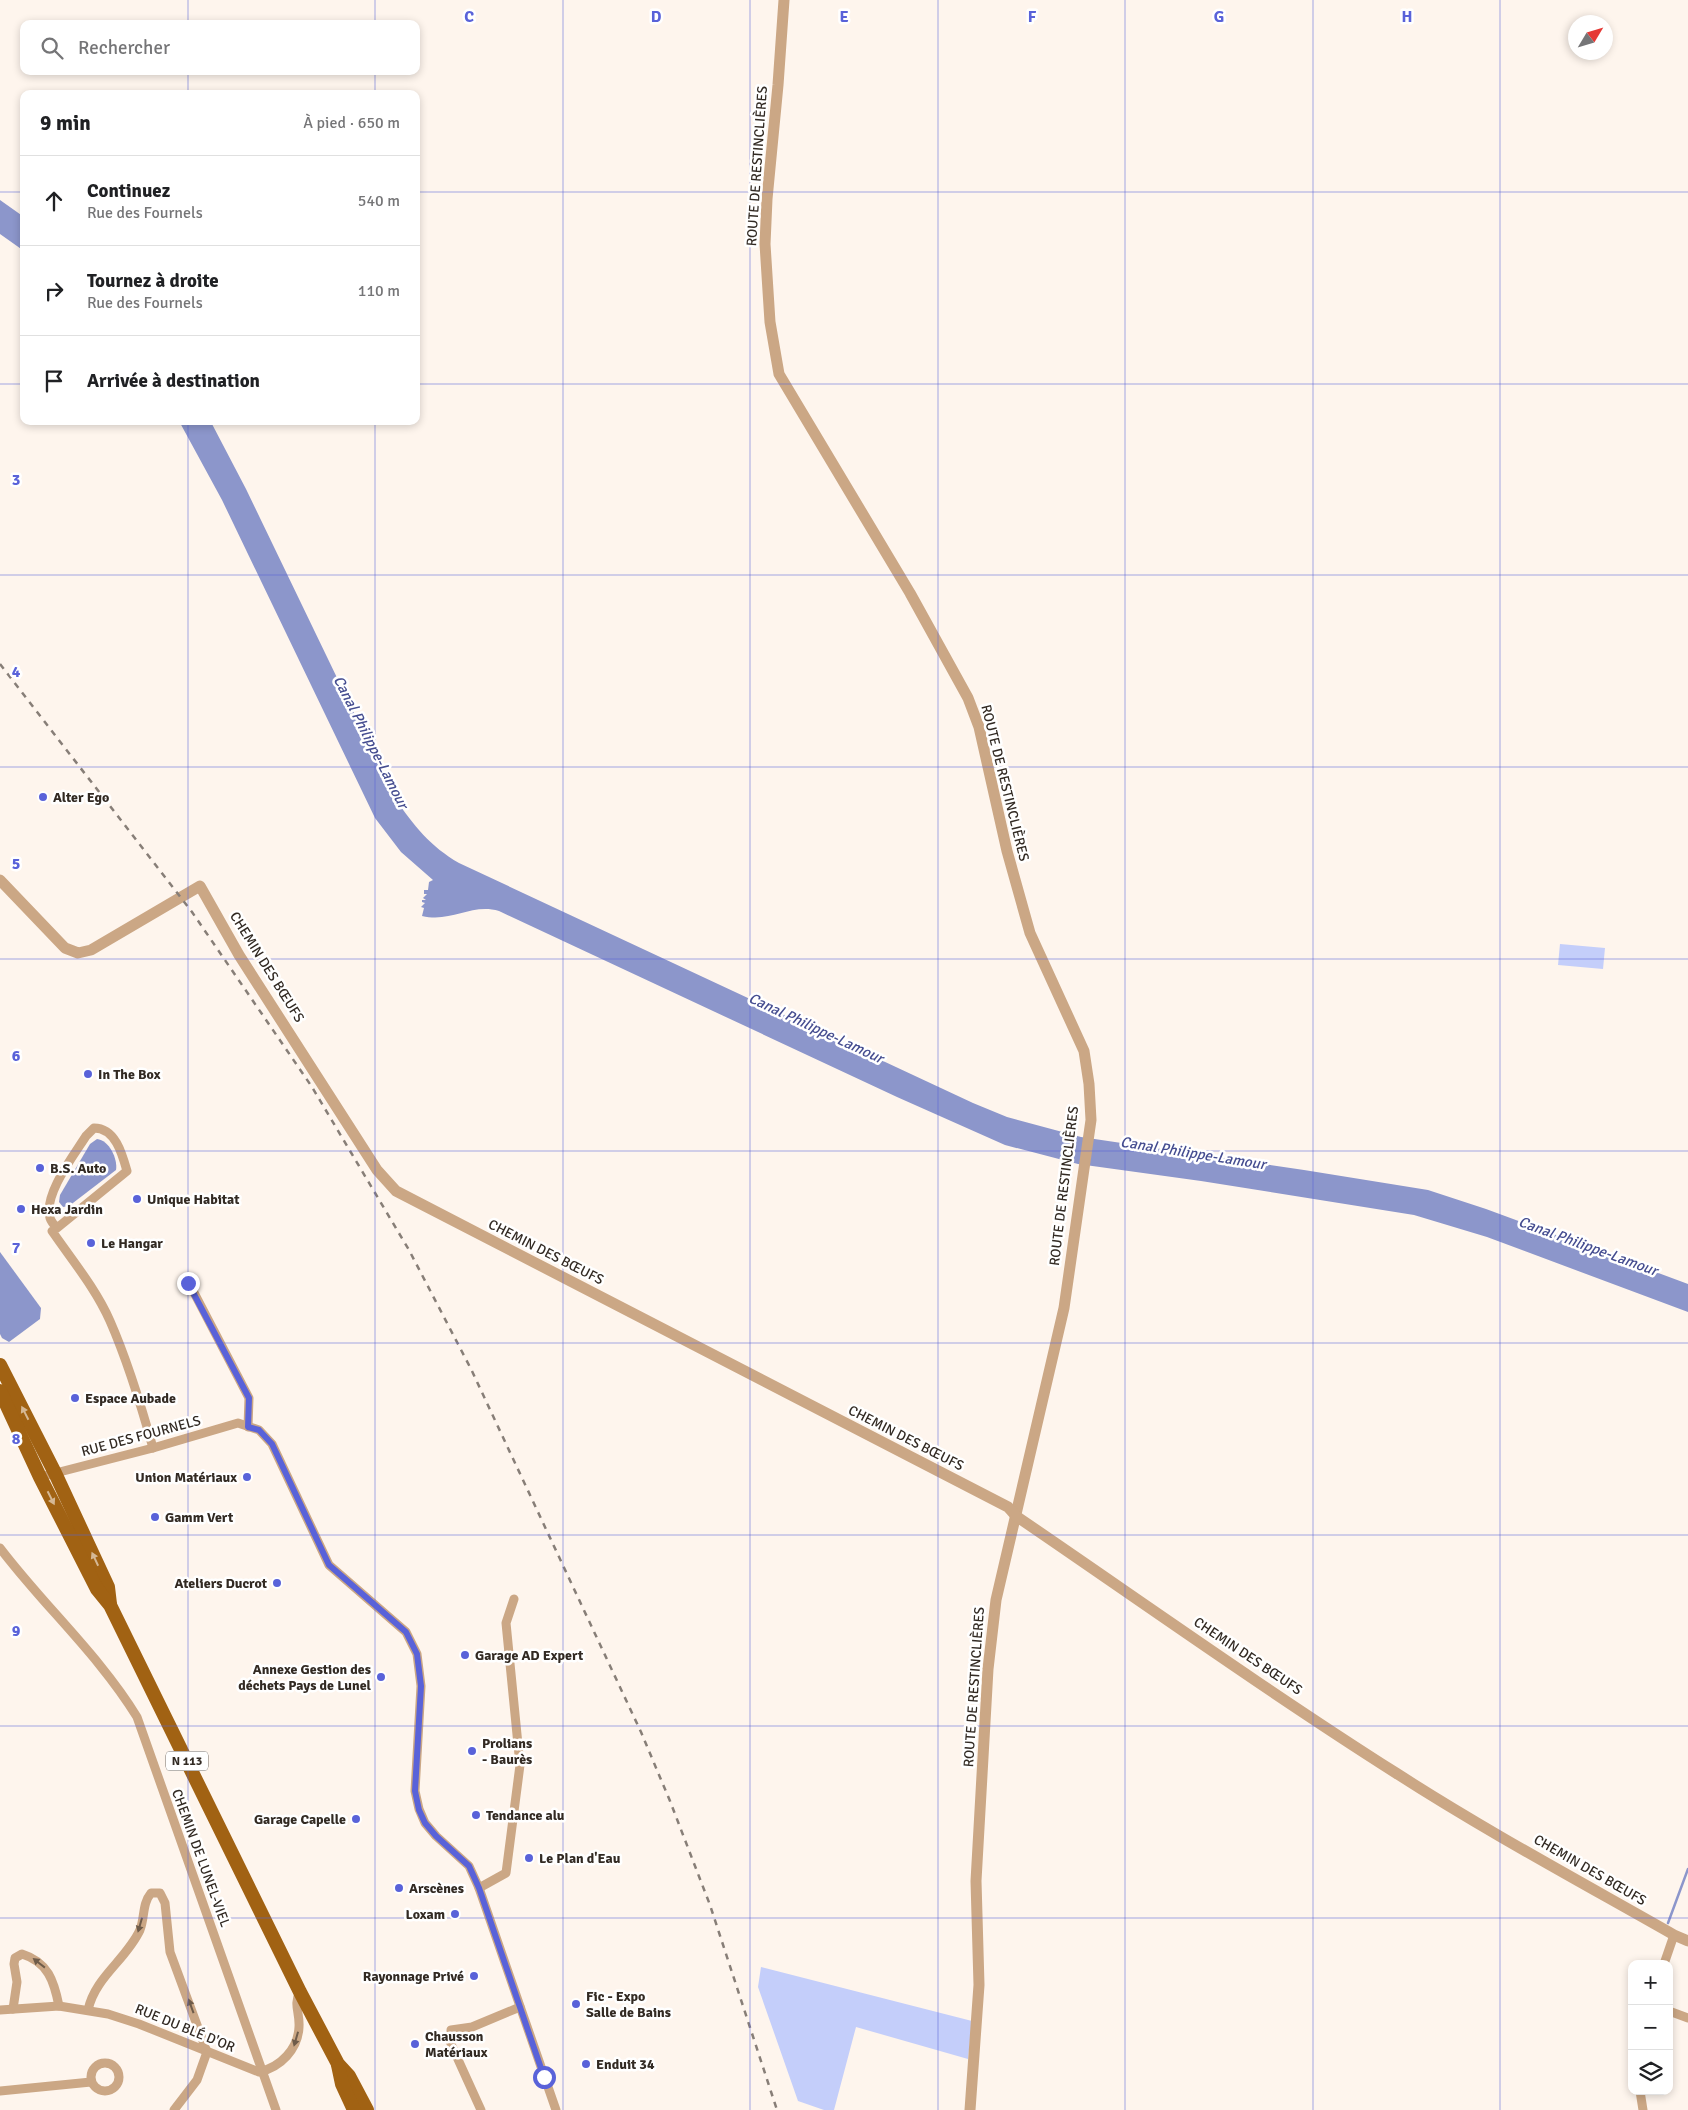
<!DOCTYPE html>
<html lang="fr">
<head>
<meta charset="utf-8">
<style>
	:root { --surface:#fff; --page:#f6f6f6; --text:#202124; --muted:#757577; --line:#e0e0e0 }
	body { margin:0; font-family:Signika,sans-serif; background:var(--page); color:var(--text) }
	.controls { position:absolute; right:15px; bottom:15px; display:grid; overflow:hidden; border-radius:10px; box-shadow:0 2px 8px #0003 }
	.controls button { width:45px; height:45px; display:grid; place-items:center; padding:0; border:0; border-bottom:1px solid var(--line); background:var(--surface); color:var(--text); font:25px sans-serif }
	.compass { position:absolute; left:1568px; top:15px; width:45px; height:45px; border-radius:50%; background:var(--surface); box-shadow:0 2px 8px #0003; rotate:52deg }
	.stop { position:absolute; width:15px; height:15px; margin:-11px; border:4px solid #5962d9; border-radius:50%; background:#fff }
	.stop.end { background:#5962d9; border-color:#fff; box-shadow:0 1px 5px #0008 }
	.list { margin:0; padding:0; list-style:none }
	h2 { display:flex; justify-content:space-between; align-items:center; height:65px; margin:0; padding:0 20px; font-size:21px }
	h2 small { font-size:16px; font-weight:400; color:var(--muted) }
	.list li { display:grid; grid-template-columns:32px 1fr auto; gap:15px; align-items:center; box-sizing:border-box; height:90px; padding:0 20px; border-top:1px solid var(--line) }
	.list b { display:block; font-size:19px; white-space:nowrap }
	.list p { margin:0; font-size:16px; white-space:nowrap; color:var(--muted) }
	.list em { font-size:16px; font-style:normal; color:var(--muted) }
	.icon { flex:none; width:28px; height:28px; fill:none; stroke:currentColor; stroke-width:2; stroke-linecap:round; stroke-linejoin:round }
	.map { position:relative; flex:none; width:1688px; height:2110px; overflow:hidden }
	.search { position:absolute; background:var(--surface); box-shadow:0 2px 8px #0003; left:20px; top:20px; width:400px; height:55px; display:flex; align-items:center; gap:12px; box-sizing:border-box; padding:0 18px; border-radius:10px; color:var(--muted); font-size:19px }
	.panel { position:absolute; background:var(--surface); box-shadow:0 2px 8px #0003; left:20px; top:90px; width:400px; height:335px; border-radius:10px }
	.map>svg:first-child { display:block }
</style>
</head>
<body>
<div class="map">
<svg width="1688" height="2110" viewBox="0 0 1688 2110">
	<rect width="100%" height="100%" fill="#fef5ed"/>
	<g fill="#c4cefa">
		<path d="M1560 944 1605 948 1603 969 1558 965Z"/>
		<path d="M761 1967 972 2021 968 2059 856 2027 834 2110H824L798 2101 758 1987Z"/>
	</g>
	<g fill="#8c96cb">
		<path d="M0 200 24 217V251L0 234Z"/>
		<path d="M179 421H210L212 424 246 489 395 798C413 825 431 847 459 863L973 1103 1007 1117 1081 1137 1304 1170 1428 1190 1486 1209 1688 1284V1312L1487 1237 1414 1215 1201 1181 1078 1164 1005 1145 897 1097 499 911C471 903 452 923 422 916L424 908 421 907 425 903 422 902V900H426L423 898 427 894H424V890H428L429 882 433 880 401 852 375 818 222 500Z"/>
		<path d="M97 1139C109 1140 118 1159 116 1170L69 1206 63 1207 59 1202 60 1195 90 1144Z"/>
		<path d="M0 1252 41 1308 40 1319 9 1342 2 1338 0 1334Z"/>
	</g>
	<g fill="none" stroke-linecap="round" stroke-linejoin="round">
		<path stroke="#8c96cb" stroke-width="2.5" d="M1668 1923 1688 1869"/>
		<g stroke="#cba785" stroke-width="9">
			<path d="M57 1228C54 1225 51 1221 50 1218 43 1195 74 1155 86 1136L94 1128C115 1128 122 1153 127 1171L57 1228 52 1231C72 1260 96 1289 110 1321 128 1362 141 1405 153 1448"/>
			<path d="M189 1283 249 1398 248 1427"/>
			<path d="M40 1477 153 1448 238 1423 259 1430 272 1444 329 1565 406 1632 417 1654 421 1686 415 1791 419 1809 425 1823 436 1836 469 1866 479 1888 556 2110"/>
			<path d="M0 1548C44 1606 99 1655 137 1717L276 2110"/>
			<path d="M479 1888 506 1873 520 1765 506 1623 514 1599"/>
			<path d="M1664 1964 1674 1935"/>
			<path d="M13 2009 17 1982 14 1964 15 1958 22 1954C48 1962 54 1981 59 2006"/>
			<path d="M0 2010 59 2006 108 2014 139 2024 259 2072C281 2067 298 2049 299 2027 300 2012 293 2005 300 1992"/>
			<path d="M88 2010C95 1977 126 1960 140 1930 145 1917 142 1904 151 1893H160L165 1903 170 1952 207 2052 197 2080 174 2110"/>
			<path d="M1669 2011 1688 2018"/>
			<circle cx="105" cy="2077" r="14"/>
			<path d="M0 2091 91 2082"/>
			<path d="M1640 2091 1643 2110"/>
			<path d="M481 2110 451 2044V2030L472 2027 520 2007"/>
		</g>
		<g stroke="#cba785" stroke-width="11">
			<path d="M784 0 778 85 767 199 765 244 770 322 779 374 910 593 968 698 979 727 1007 851 1030 933 1084 1051 1089 1084 1091 1120 1064 1308 996 1600 988 1669 976 1881 979 1985 970 2110"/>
			<path d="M0 880 65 948 78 953 91 950 200 886 239 955 377 1170 396 1191 1008 1507 1016 1516C1142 1602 1267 1691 1396 1773 1486 1831 1581 1882 1674 1935L1688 1941"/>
		</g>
		<g stroke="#a16213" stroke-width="14">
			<path d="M0 1365 55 1473 108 1587 110 1604"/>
			<path d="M0 1391 40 1477 97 1589 110 1605 300 1992 338 2064 349 2076 367 2110"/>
			<path d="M338 2065 342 2084 354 2110"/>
		</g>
		<path stroke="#877e77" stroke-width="2.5" stroke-dasharray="6 6" stroke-linecap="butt" d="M0 664 192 912 312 1087 409 1250 471 1369 641 1732 670 1801 710 1905 777 2110"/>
	</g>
	<defs><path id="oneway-solid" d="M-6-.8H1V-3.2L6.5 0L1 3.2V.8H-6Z" transform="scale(1.25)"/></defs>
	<g fill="#d5b895">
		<use href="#oneway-solid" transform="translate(25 1413) rotate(-117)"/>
		<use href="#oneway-solid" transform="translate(51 1498) rotate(63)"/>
		<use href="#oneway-solid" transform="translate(95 1559) rotate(-115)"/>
	</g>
	<g fill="#6f5c4a">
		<use href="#oneway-solid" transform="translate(140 1925) rotate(106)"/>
		<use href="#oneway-solid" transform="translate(39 1963) rotate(-142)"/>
		<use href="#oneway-solid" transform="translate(191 2006) rotate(-110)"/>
		<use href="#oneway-solid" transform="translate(296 2039) rotate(106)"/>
	</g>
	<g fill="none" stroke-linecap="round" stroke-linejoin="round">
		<path stroke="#5962d9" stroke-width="6" d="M188 1283 249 1398 248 1427 259 1430 272 1444 329 1565 406 1632 417 1654 421 1686 415 1791 419 1810 425 1823 436 1836 469 1866 479 1888 544 2077"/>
	</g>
	<path fill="none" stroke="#5962d9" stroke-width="1" stroke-opacity="0.55" d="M188 0V24M375 0V24M563 0V2110M750 0V2110M938 0V2110M1125 0V2110M1313 0V2110M1500 0V2110M188 71V94M375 71V94M0 192H24M416 192H1688M0 384H24M416 384H1688M188 421V2110M375 421V2110M0 575H1688M0 767H1688M0 959H1688M0 1151H1688M0 1343H1688M0 1535H1688M0 1726H1688M0 1918H1688"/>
	<g fill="#5962d9" stroke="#fff" stroke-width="2">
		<circle cx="43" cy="797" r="5"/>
		<circle cx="88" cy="1074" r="5"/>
		<circle cx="40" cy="1168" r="5"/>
		<circle cx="137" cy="1199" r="5"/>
		<circle cx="21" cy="1209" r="5"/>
		<circle cx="91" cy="1243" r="5"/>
		<circle cx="75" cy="1398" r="5"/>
		<circle cx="247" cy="1477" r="5"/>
		<circle cx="155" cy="1517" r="5"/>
		<circle cx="277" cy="1583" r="5"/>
		<circle cx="465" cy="1655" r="5"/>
		<circle cx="381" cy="1677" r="5"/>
		<circle cx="472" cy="1751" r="5"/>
		<circle cx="476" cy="1815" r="5"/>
		<circle cx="356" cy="1819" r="5"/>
		<circle cx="529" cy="1858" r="5"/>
		<circle cx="399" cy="1888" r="5"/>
		<circle cx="455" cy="1914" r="5"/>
		<circle cx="474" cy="1976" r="5"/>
		<circle cx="576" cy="2004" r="5"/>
		<circle cx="415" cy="2044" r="5"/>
		<circle cx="586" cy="2064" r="5"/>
	</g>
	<g text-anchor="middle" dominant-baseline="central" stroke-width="5" stroke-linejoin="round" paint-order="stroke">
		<rect fill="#fff" stroke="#706a65" stroke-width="1" x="166" y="1751.5" width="42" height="19" rx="4"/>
		<g font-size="12" font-weight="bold" fill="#322a23">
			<text x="187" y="1761">N 113</text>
		</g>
		<g font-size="14" fill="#322a23" stroke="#fff">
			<text transform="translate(757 166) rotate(-86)">ROUTE DE RESTINCLIÈRES</text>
			<text transform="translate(1005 783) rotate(76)">ROUTE DE RESTINCLIÈRES</text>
			<text transform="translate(267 967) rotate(58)">CHEMIN DES BŒUFS</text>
			<text transform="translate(1064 1186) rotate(-83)">ROUTE DE RESTINCLIÈRES</text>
			<text transform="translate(546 1252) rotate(27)">CHEMIN DES BŒUFS</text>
			<text transform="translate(141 1436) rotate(-15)">RUE DES FOURNELS</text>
			<text transform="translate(906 1438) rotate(27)">CHEMIN DES BŒUFS</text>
			<text transform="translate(1248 1656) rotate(34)">CHEMIN DES BŒUFS</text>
			<text transform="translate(974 1687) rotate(-86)">ROUTE DE RESTINCLIÈRES</text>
			<text transform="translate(201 1858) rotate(70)">CHEMIN DE LUNEL-VIEL</text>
			<text transform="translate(1590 1870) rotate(30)">CHEMIN DES BŒUFS</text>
			<text transform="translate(185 2028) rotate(22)">RUE DU BLÉ D'OR</text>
		</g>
		<g font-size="14" font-weight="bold" fill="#322a23" stroke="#fff" text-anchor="start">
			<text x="53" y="797">Alter Ego</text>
			<text x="98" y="1074">In The Box</text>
			<text x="50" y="1168">B.S. Auto</text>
			<text x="147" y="1199">Unique Habitat</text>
			<text x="31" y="1209">Hexa Jardin</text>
			<text x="101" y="1243">Le Hangar</text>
			<text x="85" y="1398">Espace Aubade</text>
			<text x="237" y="1477" text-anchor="end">Union Matériaux</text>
			<text x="165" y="1517">Gamm Vert</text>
			<text x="267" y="1583" text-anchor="end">Ateliers Ducrot</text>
			<text x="475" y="1655">Garage AD Expert</text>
			<text x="371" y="1669" text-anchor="end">Annexe Gestion des<tspan x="371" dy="16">déchets Pays de Lunel</tspan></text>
			<text x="482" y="1743">Prolians<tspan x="482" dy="16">- Baurès</tspan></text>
			<text x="486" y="1815">Tendance alu</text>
			<text x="346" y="1819" text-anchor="end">Garage Capelle</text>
			<text x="539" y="1858">Le Plan d'Eau</text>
			<text x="409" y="1888">Arscènes</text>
			<text x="445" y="1914" text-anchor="end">Loxam</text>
			<text x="464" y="1976" text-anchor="end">Rayonnage Privé</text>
			<text x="586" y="1996">Fic - Expo<tspan x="586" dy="16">Salle de Bains</tspan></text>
			<text x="425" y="2036">Chausson<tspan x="425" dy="16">Matériaux</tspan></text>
			<text x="596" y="2064">Enduit 34</text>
		</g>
		<g font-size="15" font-style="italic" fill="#454d90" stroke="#fff">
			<text transform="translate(371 742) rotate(63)">Canal Philippe-Lamour</text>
			<text transform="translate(816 1028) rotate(25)">Canal Philippe-Lamour</text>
			<text transform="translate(1193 1153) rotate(9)">Canal Philippe-Lamour</text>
			<text transform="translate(1588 1246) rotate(20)">Canal Philippe-Lamour</text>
		</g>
	</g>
	<g font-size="16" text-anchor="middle" font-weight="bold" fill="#5962d9" stroke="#fff" stroke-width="5" stroke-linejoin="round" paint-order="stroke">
		<text x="469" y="22">C</text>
		<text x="656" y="22">D</text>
		<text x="844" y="22">E</text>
		<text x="1032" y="22">F</text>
		<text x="1219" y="22">G</text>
		<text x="1407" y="22">H</text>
		<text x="16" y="485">3</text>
		<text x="16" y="677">4</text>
		<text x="16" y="869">5</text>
		<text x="16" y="1061">6</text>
		<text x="16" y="1253">7</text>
		<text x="16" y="1444">8</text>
		<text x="16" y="1636">9</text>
	</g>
</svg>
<div class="controls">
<button>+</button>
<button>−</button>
<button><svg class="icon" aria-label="layers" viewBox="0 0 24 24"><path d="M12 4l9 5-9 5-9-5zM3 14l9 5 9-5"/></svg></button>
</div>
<svg class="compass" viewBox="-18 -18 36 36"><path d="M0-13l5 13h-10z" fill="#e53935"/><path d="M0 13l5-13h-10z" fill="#757577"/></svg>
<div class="stop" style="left:544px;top:2077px"></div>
<div class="stop end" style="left:188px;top:1283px"></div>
<div class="search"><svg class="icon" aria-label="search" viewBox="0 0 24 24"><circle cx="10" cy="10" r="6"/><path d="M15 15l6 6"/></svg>Rechercher</div>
<section class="panel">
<h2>9 min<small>À pied · 650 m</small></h2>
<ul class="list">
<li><svg class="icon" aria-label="ahead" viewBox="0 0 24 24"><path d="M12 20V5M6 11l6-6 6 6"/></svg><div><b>Continuez</b><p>Rue des Fournels</p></div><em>540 m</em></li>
<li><svg class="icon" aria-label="right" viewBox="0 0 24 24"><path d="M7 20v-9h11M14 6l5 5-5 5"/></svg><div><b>Tournez à droite</b><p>Rue des Fournels</p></div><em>110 m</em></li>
<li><svg class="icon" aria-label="arrive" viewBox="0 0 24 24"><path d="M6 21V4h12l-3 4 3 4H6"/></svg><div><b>Arrivée à destination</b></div></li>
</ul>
</section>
</div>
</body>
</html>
